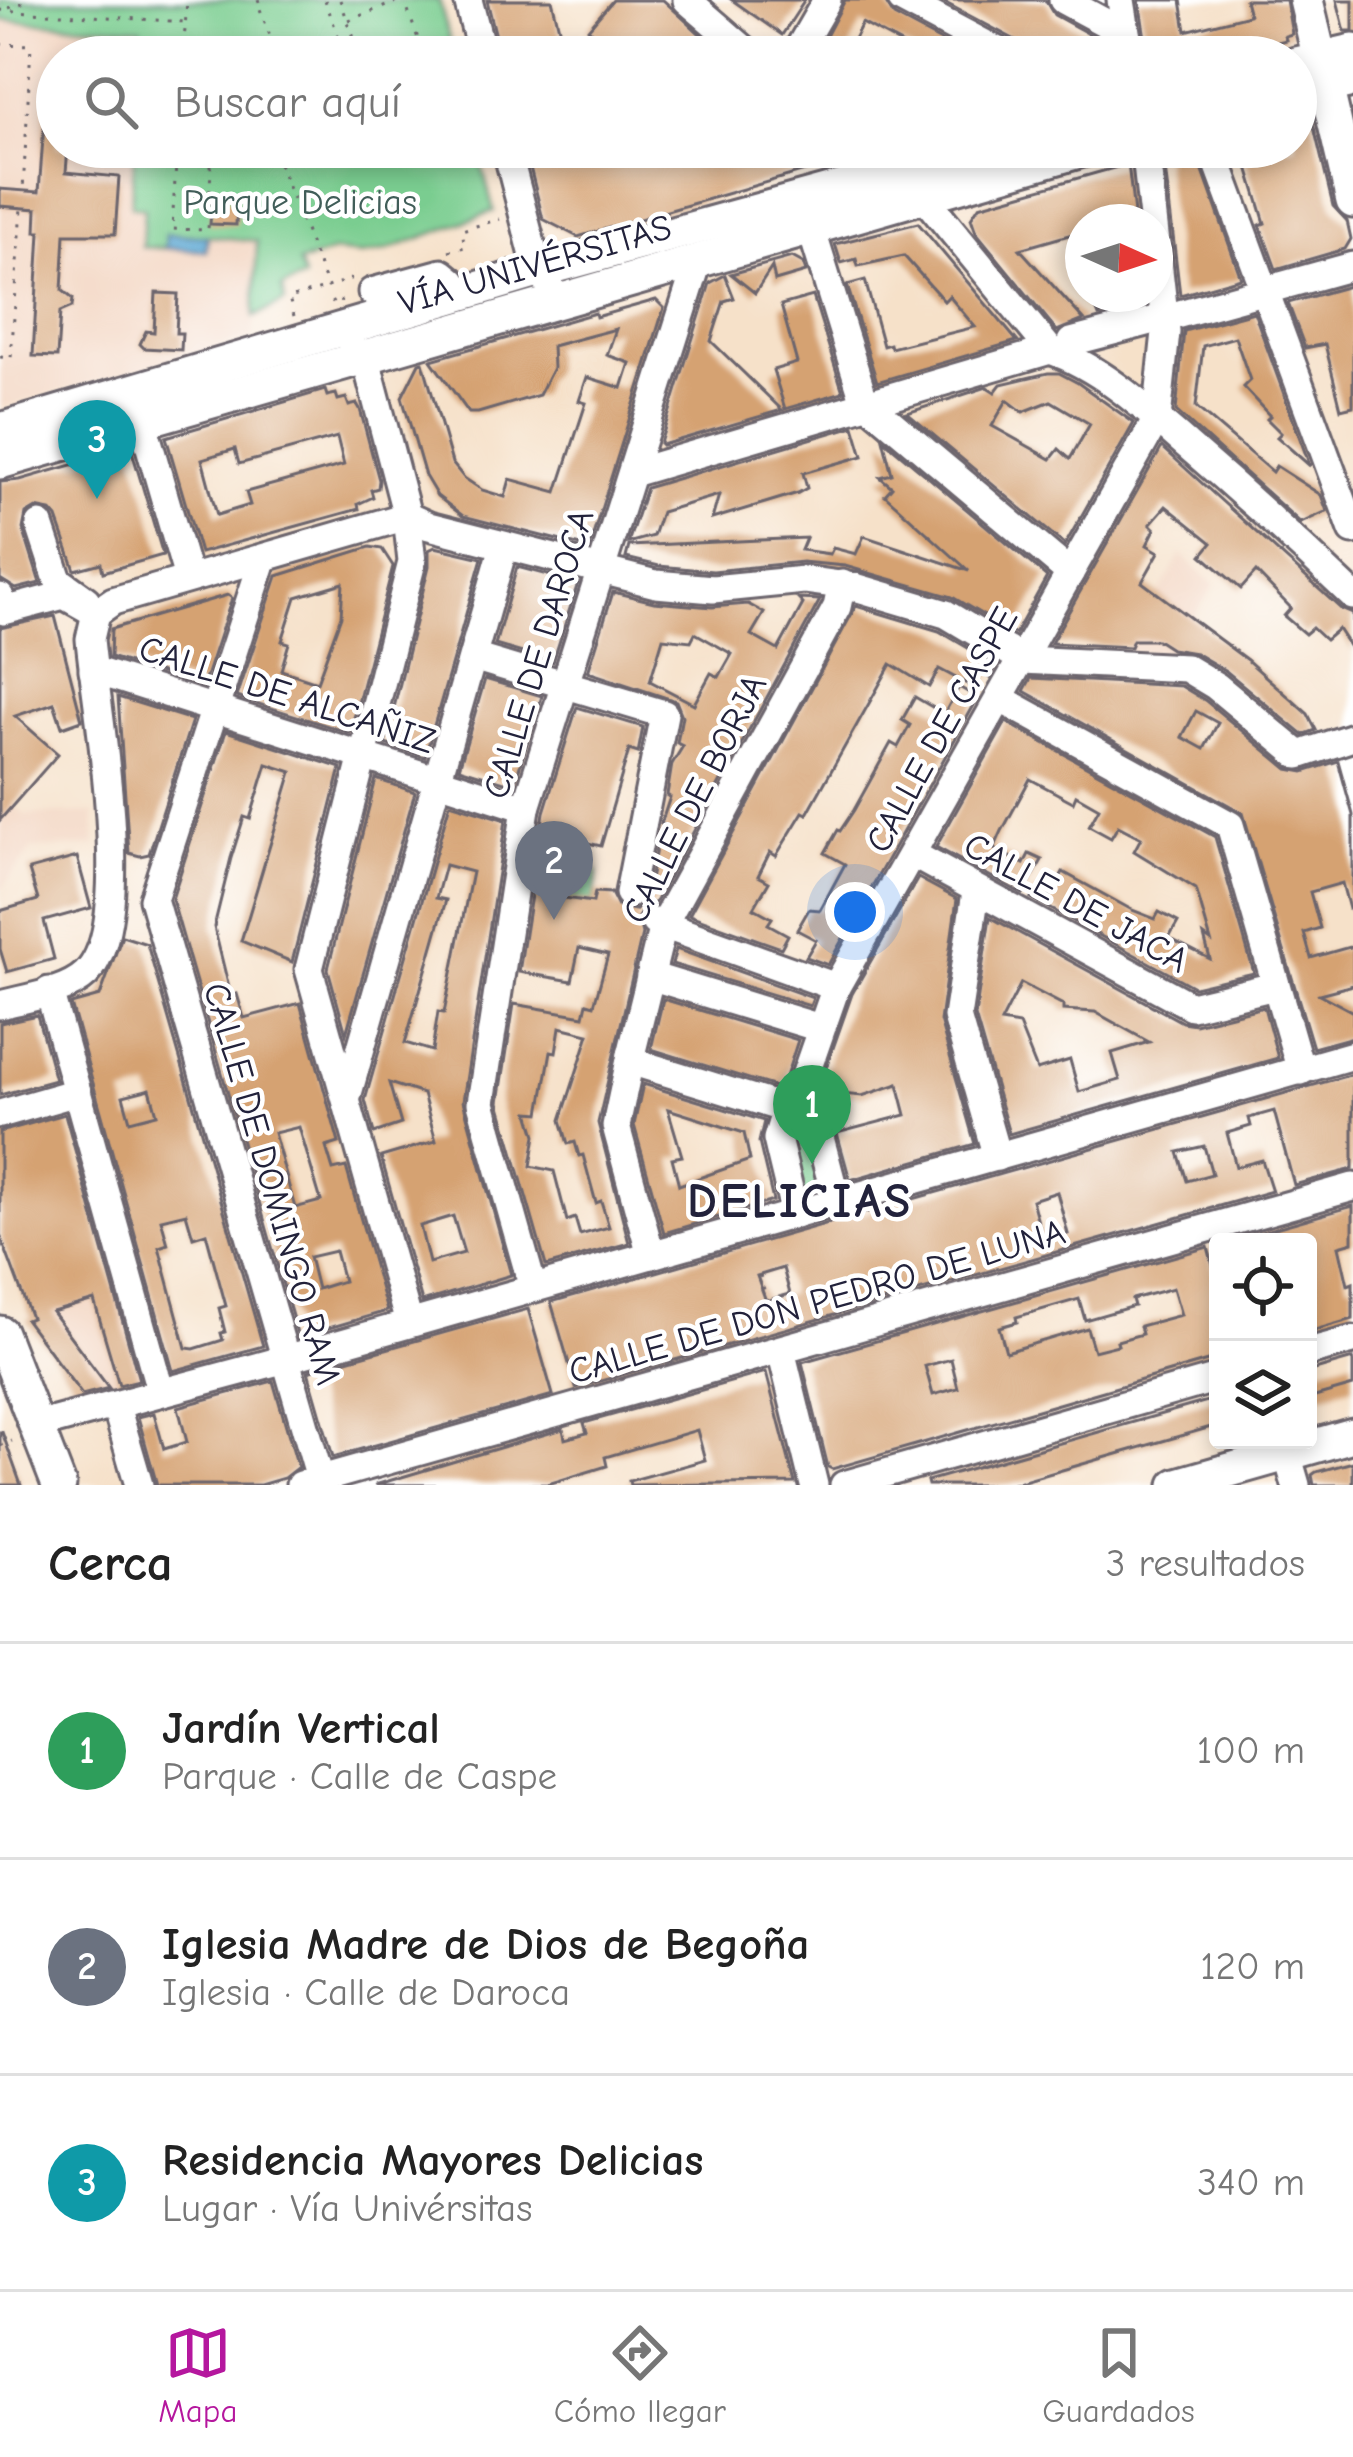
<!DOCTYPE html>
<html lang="es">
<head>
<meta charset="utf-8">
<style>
	:root { --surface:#fff; --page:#f2f2f2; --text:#222; --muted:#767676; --line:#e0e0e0; --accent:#b5179e }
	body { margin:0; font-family:"Comic Neue",sans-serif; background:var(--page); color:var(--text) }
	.controls { position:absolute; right:36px; bottom:36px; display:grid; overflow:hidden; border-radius:12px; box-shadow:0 6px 18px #0003 }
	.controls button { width:108px; height:108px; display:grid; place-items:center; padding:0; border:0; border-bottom:3px solid var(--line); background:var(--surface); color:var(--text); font:60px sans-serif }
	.compass { position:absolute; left:1065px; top:204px; width:108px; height:108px; border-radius:50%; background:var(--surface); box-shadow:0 6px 18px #0003; rotate:93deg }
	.you { position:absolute; left:855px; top:912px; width:42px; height:42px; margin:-30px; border:9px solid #fff; border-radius:50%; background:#1a73e8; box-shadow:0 0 0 18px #1a73e833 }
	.badge { display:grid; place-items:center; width:78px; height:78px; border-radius:50%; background:var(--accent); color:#fff; font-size:39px; font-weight:700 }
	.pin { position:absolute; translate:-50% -99px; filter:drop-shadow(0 3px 6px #0008) }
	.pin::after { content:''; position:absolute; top:63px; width:42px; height:36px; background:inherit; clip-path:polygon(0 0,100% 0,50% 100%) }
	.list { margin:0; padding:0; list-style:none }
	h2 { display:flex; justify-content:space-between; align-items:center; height:156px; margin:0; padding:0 48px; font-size:51px }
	h2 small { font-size:39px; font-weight:400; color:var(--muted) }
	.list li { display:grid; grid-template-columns:78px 1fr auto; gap:36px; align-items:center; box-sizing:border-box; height:216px; padding:0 48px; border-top:3px solid var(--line) }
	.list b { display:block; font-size:45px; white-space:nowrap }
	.list p { margin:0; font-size:39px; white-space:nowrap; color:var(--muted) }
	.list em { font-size:39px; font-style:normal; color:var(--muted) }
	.icon { flex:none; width:66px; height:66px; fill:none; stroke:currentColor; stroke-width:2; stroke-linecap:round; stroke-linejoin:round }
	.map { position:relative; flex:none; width:1353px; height:1485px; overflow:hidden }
	.search { position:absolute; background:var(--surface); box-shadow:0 6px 18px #0003; left:36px; right:36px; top:36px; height:132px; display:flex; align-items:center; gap:30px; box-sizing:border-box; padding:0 42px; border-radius:66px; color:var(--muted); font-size:45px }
	.sheet { height:804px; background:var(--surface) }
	nav { display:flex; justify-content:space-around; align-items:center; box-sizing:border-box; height:168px; border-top:3px solid var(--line); background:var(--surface); font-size:33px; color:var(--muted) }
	nav a { display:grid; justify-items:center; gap:6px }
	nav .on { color:var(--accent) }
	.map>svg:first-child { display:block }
</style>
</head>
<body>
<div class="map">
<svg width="1353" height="1485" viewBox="0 0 1353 1485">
	<rect width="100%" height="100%" fill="#fff"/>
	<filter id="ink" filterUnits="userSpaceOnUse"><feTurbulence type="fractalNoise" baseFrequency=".00833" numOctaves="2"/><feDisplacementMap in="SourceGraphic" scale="24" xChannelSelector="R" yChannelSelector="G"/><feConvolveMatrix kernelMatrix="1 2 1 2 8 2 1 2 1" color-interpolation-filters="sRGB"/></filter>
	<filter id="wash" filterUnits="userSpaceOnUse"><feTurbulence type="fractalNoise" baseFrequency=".004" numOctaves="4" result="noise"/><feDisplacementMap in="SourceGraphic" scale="48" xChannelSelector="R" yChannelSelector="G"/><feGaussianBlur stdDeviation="2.7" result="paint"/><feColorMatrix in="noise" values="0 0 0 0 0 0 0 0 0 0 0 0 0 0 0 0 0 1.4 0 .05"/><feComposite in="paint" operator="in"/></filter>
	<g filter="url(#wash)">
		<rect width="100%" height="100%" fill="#f6e1c9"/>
		<g fill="#f3d4bf">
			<path d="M0 20 141 28 140 57H57V147H135L131 206 144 207 142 247 205 251 207 236 257 240 253 337 0 408Z"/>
			<path d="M1181 554 1215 585 1193 617 1207 628 1181 657 1126 653Z"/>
			<path d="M0 794 25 815 94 813 95 846 32 849 0 891Z"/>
			<path d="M117 1286 146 1384 92 1399 84 1397 26 1320 70 1307 69 1300Z"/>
		</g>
		<g fill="#7acd90" stroke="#4e7866" stroke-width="3">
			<path d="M0 0H439L454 57H140L141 28 0 20Z"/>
			<path d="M135 147H477L494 211 385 251 361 255 334 252 299 263 304 278 282 288 285 302 254 317 257 241 208 236 206 251 142 247 144 208 131 206Z"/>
			<path d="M555 865 598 872 593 902 550 896Z"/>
			<path d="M805 1108 829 1117 848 1188 795 1214 783 1120Z"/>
		</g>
		<path fill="#59a6d2" stroke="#3e6486" stroke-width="3" d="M166 234 207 236 206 251 165 248Z"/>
		<g id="blocks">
			<g fill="#d5a272" fill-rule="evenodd">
				<path d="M487 0H552L566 57H501Z"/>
				<path d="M613 0H663L725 57H621L588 29Z"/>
				<path d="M732 0H805L782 35Z"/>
				<path d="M845 0H884L894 16 971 57H913L916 52 862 23 845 57H815Z"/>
				<path d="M940 0H1045L1054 15 1098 39 1089 57H1027L1017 41Z"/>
				<path d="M1139 0H1181L1186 31 1249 15 1245 0H1286L1292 34 1285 36 1286 40 1217 57H1148Z"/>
				<path d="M1337 0H1353V31H1345Z"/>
				<path d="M47 84 57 85V147H68L66 172 119 177 115 234H65L62 290 73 299 72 307 60 312 57 357 33 356 40 232H36L37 209 0 206V189L39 192Z"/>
				<path d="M1311 115 1333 206 1347 221 1351 239 1345 249 1276 269 1260 225 1265 223 1242 147H1296V119Z"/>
				<path d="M525 147H600L602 155 647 147 651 160 696 147H806L812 169 578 237 543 219Z"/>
				<path d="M1190 148 1195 149 1241 278 1180 295 1164 159 1167 154Z"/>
				<path d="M1128 164 1135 222H1083V231L1020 249 1084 320 1057 331 976 232 971 218 979 206Z"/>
				<path d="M212 199 237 200 236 225 210 224Z"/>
				<path d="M918 223 1017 341 877 382 847 285 865 280 883 346 890 344 891 348 975 327 949 296 944 301 904 256 858 266 856 259 841 263 835 244Z"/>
				<path d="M792 257 803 263 806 272 775 281 772 267 755 293 731 274Z"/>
				<path d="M725 275 734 298 724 301 711 341 782 410 662 445 660 443 710 283Z"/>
				<path d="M1353 285V406L1341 409 1325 344 1305 348 1288 303Z"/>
				<path d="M156 293 178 294 176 333H182L181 350 144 348 140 344 146 331 154 332Z"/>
				<path d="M1108 294H1144L1145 304 1099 316 1092 299Z"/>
				<path d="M813 296 843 392 785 409 773 370 797 363 781 305Z"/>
				<path d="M656 300 664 308 589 548 463 516 437 496 425 476 402 397 419 363 423 362 452 463 464 478 482 490 505 497 510 479 557 492 586 403 579 401 587 377 622 388 630 363 607 355 616 329 552 346 553 368 539 395 478 413H469L431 360 595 313 596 317Z"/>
				<path d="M1254 312 1310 466 1277 437 1281 433 1267 419 1270 416 1243 387 1250 380 1235 337 1203 346 1196 407 1272 472 1276 466 1321 495 1327 511 1301 523 1176 411 1184 331Z"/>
				<path d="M1048 373H1059L1078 383 1134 423 1065 545 907 413 987 387 995 392 1001 384ZM1007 400 1023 412 1051 401 1090 424 1070 459 1059 449 1051 459 992 426Z"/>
				<path d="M325 390 327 396 336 394 338 400 346 398 349 406 357 404 360 409 379 480 378 488 371 490 373 497 358 504 359 509 200 553 166 437ZM337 437 344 465 246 492 250 505 217 515 202 459 235 449 239 464Z"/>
				<path d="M854 426 863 456 803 473 807 488 798 493 712 519 719 495 661 512 653 536 628 543 646 488Z"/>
				<path d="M883 439 1047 577 1015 634 952 597 845 566 802 562 713 571 659 566 626 558 629 546 806 538 801 550 830 554 833 548 856 554 864 536 969 571 885 495 892 487 880 477 892 474Z"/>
				<path d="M1162 447 1341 609 1353 614V652L1338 629 1325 640 1312 628 1305 634 1284 616 1291 608 1256 572 1241 589 1202 555 1212 543 1166 506 1150 524 1155 529 1147 545 1159 552 1142 582 1247 660 1308 714 1316 730 1303 735 1226 671 1195 653 1171 649 1157 640H1133L1130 647 1051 643Z"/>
				<path d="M131 448 163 555 103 572 101 563 75 570 57 518 51 511 36 508 26 514 23 529 40 583 16 589 0 579V482L20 480Z"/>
				<path d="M370 547 382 549 393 566 350 733 237 697 277 576ZM343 583 341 616 317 682 281 670 289 643 282 641 296 597Z"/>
				<path d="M435 547 482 558 425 757 385 744 429 566V550Z"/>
				<path d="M517 567 578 583 553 662 495 645Z"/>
				<path d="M613 592 654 602 712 607 748 604 764 613 751 635 778 650 803 604 798 599 820 600 654 904 644 908 638 917 642 934 598 1123 629 1243 546 1266 499 1102 514 1004 584 1016 587 1003 594 1005 608 955 579 948 572 981 519 972 544 812 577 707 643 727 638 753 629 750 601 846 562 837 550 896 593 902 595 892 611 893 618 907 636 910 647 896 658 838 665 826 661 824 670 797 667 795 672 764 683 746 677 743 682 716 676 701 588 672ZM695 633 732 654 719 677 711 673 694 704 650 681 663 638 691 641ZM560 1027 589 1034 561 1120 568 1144 575 1142 579 1156 583 1155 596 1203 601 1201 609 1227 580 1235 575 1218 567 1221 554 1171 531 1166 536 1135 529 1112 540 1113 551 1051 556 1052Z"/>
				<path d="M228 595 232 598 203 686 110 657 111 629Z"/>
				<path d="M856 606 939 631 997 665 990 678 979 672 971 686 939 669 929 687 891 664 807 814 803 812 776 856 770 852 758 876 769 882 754 908 772 918 768 924 788 935 781 948 689 915Z"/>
				<path d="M55 616 82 720 62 727 54 703 15 716 58 754 0 820V628Z"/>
				<path d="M1031 678 1181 686 1206 701 1288 769 1304 772 1338 761 1353 815V908L1349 909 1342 883 1310 892 1320 928 1304 933 1311 958 1353 946V985L1319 994 1353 1012V1037L1313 1048 1243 813 1024 691ZM1196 711 1218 723 1204 749 1182 737Z"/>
				<path d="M485 679 542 696 514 785 459 768Z"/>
				<path d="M959 687 978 698 828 965 806 957 816 940 797 930 809 909 820 910 845 864 825 853 838 830 840 831 854 810 891 743 898 747 910 725 902 720 915 697 944 714Z"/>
				<path d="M118 697 192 720 149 854 140 856 129 853Z"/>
				<path d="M1006 722 1215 837 1254 973 1194 987 1031 898 1034 892 1048 899 1063 872 1132 910 1155 919 1159 912 1178 922 1169 938 1210 959 1204 936 1211 941 1196 889 1134 851 1141 838 1118 826 1111 838 1089 826 1099 808 1076 795 1073 802 1030 779 1002 831 994 849 1024 864 1029 854 1042 860 1023 894 936 847Z"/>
				<path d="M226 731 341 768 292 962 241 941 292 772 267 764 250 819 244 817 231 858 214 927 231 996 237 994 244 1018 300 1003 339 1143 326 1147 333 1170 346 1167 387 1311 298 1337 172 899ZM299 1127 321 1201 295 1208 274 1133ZM335 1251 343 1281 317 1289 309 1257Z"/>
				<path d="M376 779 415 792 346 1034 328 969Z"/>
				<path d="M450 803 506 820 463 1101 511 1275 422 1302 381 1157 436 1141 423 1094 389 1083 401 1124 374 1133 365 1100ZM445 865 472 872 444 1013 438 1012 432 1051 405 1043 446 900 436 898ZM453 1216 464 1253 429 1263 420 1226Z"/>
				<path d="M77 857 91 908 44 921 54 959 7 972 0 949V911L38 900 29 870Z"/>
				<path d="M918 878 957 899 940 1021 975 1144 850 1180 837 1133 906 1115 898 1084 862 1096 842 1094 832 1122 811 1111 852 994Z"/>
				<path d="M990 917 1182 1022 1195 1024 1264 1007 1278 1058 1009 1134 975 1016ZM1021 983 1063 1005V1010L1095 1012 1149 1042 1112 1053 1120 1080 1079 1092 1070 1060 1037 1070 1019 1025 1001 1022Z"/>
				<path d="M122 936 147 944 263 1346 173 1371 71 1004 100 996ZM150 1089 157 1114 130 1121 123 1096ZM186 1213 193 1237 206 1233 226 1306 219 1308 225 1332 221 1333 223 1340 194 1349 186 1348 159 1247 168 1244 161 1219Z"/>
				<path d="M676 949 813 998 810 1006 672 964Z"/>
				<path d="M663 999 798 1040 782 1089 651 1049Z"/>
				<path d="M37 1015 55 1080 0 1095V1023Z"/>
				<path d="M1353 1074V1169L1294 1185 1274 1111 1249 1118 1251 1126 1227 1133 1236 1167 1262 1160 1272 1191 576 1388 551 1302ZM1204 1146 1212 1174 1187 1181 1178 1152ZM1057 1192 1068 1234 1043 1241 1032 1200ZM783 1268 790 1294 766 1301 757 1276Z"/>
				<path d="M643 1084 764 1121 759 1142 773 1201 664 1233 634 1125ZM668 1109 744 1133 750 1160 679 1185 672 1158 682 1156Z"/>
				<path d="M65 1114 139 1380 119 1385 94 1300 52 1312 109 1388 82 1395 26 1320 31 1318 0 1235V1132Z"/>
				<path d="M1353 1206V1242L1339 1246 1348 1285 1353 1283V1319L1308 1332V1242H1241L1244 1237Z"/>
				<path d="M1208 1247 1218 1284V1358L832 1469 828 1467 802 1362ZM1173 1288 1181 1315 1140 1326 1142 1334 1117 1341 1118 1345 1094 1351 1087 1328 1006 1352 999 1327 1017 1322 1016 1317 1079 1299 1085 1320 1134 1306 1132 1299ZM951 1359 958 1388 933 1395 925 1366Z"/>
				<path d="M528 1309 553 1395 333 1457 308 1371Z"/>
				<path d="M1353 1359V1386L1308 1399V1372Z"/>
				<path d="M766 1372 795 1483 630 1485 629 1481 705 1460 697 1430 605 1457 607 1466 548 1484 375 1485 563 1429 565 1439 587 1433 584 1423Z"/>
				<path d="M273 1381 298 1467 284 1478 260 1485H157L138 1417 154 1413 164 1449 187 1442 178 1407Z"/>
				<path d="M1218 1398V1425L1010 1485H928L927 1481Z"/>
				<path d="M0 1432H2L21 1485H0Z"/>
				<path d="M1353 1462V1485H1314L1312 1475 1316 1472Z"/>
			</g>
		</g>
	</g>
	<g filter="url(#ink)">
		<use href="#blocks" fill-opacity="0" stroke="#6c656d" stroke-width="3"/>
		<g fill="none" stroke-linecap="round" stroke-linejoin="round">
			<defs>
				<g id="minor">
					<path d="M468 0 483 57"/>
					<path d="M687 0 753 57"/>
					<path d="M902 0 1009 57"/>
					<path d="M1063 0 1126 34"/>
					<path d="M1121 0 1130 57"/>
					<path d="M794 57 827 0"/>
					<path d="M506 147 538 271 550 285"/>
					<path d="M856 147 925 198 1050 350C1101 367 1147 410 1187 445 1244 494 1299 544 1353 596"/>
					<path d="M1212 147 1353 530"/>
					<path d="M811 228 864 400 1070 573"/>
					<path d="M372 292 442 273 452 281 458 294"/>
					<path d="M1165 318 1353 266"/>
					<path d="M352 347 365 356 407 516 412 562 309 969 409 1323"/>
					<path d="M1068 349 1071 342 1155 320"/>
					<path d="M142 420 188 578"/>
					<path d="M632 473 1050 350"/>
					<path d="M40 525 58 580 86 600"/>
					<path d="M263 560 153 899 322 1485"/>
					<path d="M0 597 4 611 64 595 96 613"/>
					<path d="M96 613 113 601 407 516 429 526 656 584 713 589 804 580 855 587 946 614 1023 660 1186 668 1216 686 1299 755 1353 737"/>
					<path d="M473 657 664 714 629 893"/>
					<path d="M93 670 526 808"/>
					<path d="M1001 699 1230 825 1301 1071"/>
					<path d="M914 855 1191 1006 1275 986"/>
					<path d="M976 892 957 1017 997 1157"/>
					<path d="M655 922 836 987"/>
					<path d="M650 976 820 1028"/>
					<path d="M49 991 160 1390"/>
					<path d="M0 1005C26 998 66 993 86 974 138 923 96 710 90 639L96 613"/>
					<path d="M631 1055 616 1126 651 1255"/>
					<path d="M347 1097 504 546"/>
					<path d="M786 1109 637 1063 631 1055 663 925 837 607 842 584"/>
					<path d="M0 1114 77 1092"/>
					<path d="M783 1120 819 1134 837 1202"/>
					<path d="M795 1214 777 1139 786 1109 796 1102 836 987 1157 419 1166 332 1145 147"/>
					<path d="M533 1288 481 1103 526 808 699 258"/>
					<path d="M781 1350 814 1485"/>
					<path d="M1308 1352 1353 1340"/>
					<path d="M293 1357 1353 1055"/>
					<path d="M118 1413 139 1485"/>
					<path d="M36 1426 275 1362"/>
					<path d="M1283 1440 1296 1485"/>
					<path d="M300 1485 1353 1187"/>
					<path d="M844 1485 1218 1378"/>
				</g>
				<g id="major">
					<path d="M1306 0 1353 201"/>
					<path d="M1296 64 1353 51"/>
					<path d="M1296 93 1353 80"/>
					<path d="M0 430 538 271 989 147"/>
					<path d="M0 462 1093 147"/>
					<path d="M0 1333 59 1485"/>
					<path d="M1177 1485 1353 1435"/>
				</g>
			</defs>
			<use href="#minor" stroke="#6c656d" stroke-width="33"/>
			<use href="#major" stroke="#6c656d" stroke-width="39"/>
			<g stroke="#6c656d" stroke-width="3" stroke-dasharray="3 9" stroke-linecap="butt">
				<path d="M260 0 257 1 278 57"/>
				<path d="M325 0 346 57"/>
				<path d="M340 0 361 57"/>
				<path d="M404 0 424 55 418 57"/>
				<path d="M9 8 30 0"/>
				<path d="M0 10 185 22"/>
				<path d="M349 20 402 0"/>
				<path d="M0 44 31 45 23 191"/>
				<path d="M183 57 187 0"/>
				<path d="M177 147 172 229 208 230 212 147"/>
				<path d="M262 147 278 161 327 287 353 278"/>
				<path d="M449 251 465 247 462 230 500 219"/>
				<path d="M331 303 340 298 341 303"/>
				<path d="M294 316 289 298 325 288"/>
				<path d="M0 357 11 358 22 208"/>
				<path d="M760 1275 767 1301"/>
				<path d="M0 1446 12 1441"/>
			</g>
			<use href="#minor" stroke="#fff" stroke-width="27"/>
			<use href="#major" stroke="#fff" stroke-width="33"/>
		</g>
	</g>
	<g text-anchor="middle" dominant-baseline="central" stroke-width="9" stroke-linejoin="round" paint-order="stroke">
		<g font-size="36" fill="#415e59" stroke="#fff">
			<text x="300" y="202">Parque Delicias</text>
		</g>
		<g font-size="36" fill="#22223b" stroke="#fff">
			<text transform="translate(535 265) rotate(-16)">VÍA UNIVÉRSITAS</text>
			<text transform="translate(539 654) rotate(-73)">CALLE DE DAROCA</text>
			<text transform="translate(287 695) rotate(18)">CALLE DE ALCAÑIZ</text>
			<text transform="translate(942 730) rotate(-61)">CALLE DE CASPE</text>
			<text transform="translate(695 799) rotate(-63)">CALLE DE BORJA</text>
			<text transform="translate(1076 903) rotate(29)">CALLE DE JACA</text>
			<text transform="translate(272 1184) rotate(74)">CALLE DE DOMINGO RAM</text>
			<text transform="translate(817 1302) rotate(-16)">CALLE DE DON PEDRO DE LUNA</text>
		</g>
		<g font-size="48" font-weight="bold" letter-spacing="3" fill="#22223b" stroke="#fff">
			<text x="800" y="1201">DELICIAS</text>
		</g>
	</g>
</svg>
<div class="controls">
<button><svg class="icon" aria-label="locate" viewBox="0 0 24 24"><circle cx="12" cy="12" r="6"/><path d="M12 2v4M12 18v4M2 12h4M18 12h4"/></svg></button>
<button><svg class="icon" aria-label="layers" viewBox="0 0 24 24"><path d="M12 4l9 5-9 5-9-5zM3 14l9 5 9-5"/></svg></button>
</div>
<svg class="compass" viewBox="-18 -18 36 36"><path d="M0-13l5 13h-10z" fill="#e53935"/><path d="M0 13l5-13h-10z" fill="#767676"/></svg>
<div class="you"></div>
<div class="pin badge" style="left:812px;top:1164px;background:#2e9e5b">1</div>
<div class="pin badge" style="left:554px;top:920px;background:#6b7280">2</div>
<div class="pin badge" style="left:97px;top:499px;background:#0f9aa8">3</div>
<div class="search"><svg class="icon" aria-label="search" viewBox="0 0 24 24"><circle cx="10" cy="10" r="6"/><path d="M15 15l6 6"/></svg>Buscar aquí</div>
</div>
<section class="sheet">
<h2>Cerca<small>3 resultados</small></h2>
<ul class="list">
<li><span class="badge" style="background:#2e9e5b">1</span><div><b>Jardín Vertical</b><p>Parque · Calle de Caspe</p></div><em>100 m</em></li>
<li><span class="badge" style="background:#6b7280">2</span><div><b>Iglesia Madre de Dios de Begoña</b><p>Iglesia · Calle de Daroca</p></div><em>120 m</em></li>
<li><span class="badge" style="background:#0f9aa8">3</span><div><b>Residencia Mayores Delicias</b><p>Lugar · Vía Univérsitas</p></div><em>340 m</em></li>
</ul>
</section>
<nav>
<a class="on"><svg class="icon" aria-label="map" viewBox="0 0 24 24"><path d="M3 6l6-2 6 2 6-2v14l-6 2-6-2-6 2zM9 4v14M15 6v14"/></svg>Mapa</a>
<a><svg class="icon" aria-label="directions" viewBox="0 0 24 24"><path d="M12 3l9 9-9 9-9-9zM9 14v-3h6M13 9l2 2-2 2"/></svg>Cómo llegar</a>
<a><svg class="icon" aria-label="saved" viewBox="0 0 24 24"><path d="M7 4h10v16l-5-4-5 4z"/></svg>Guardados</a>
</nav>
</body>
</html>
